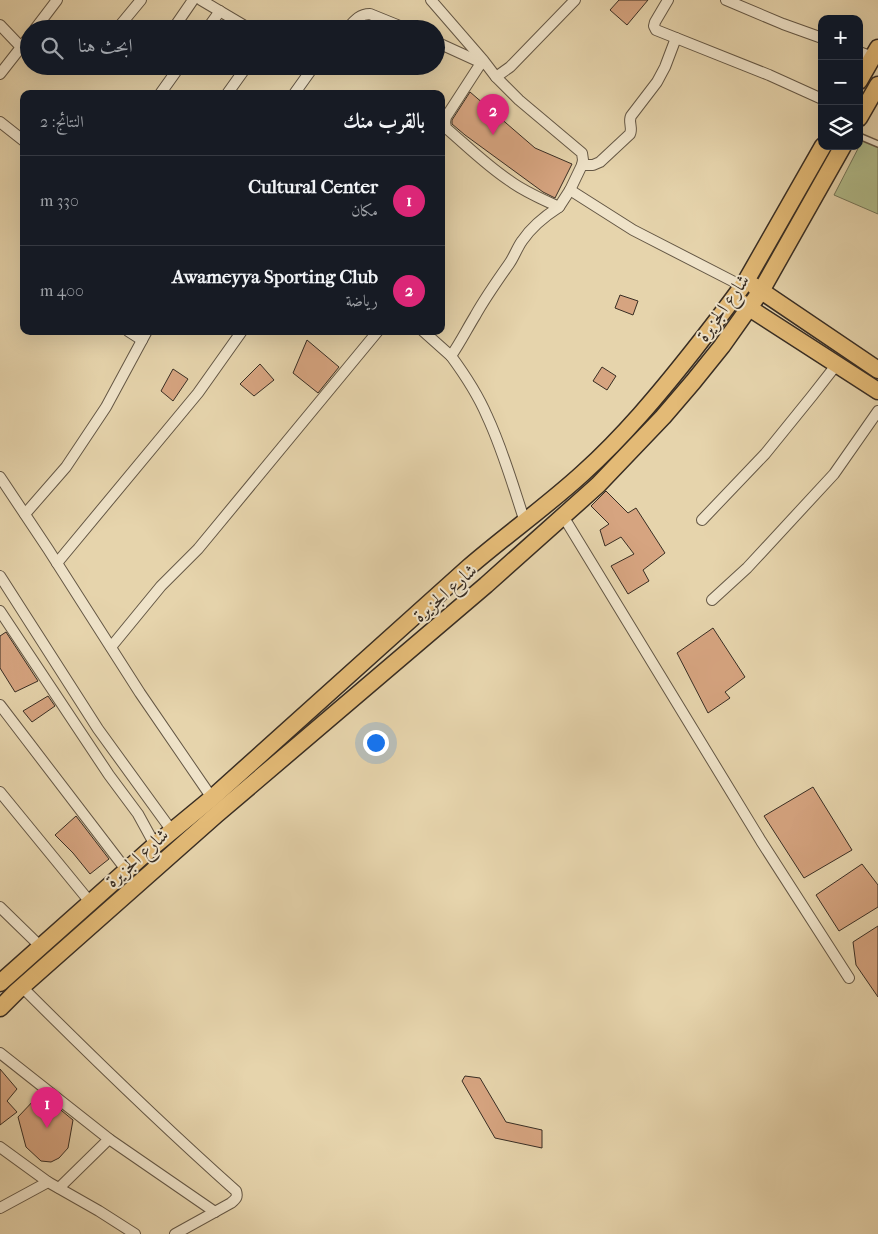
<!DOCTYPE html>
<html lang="ar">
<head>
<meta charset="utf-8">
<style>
	:root { --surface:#171b24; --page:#242831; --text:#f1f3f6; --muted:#9ea1a6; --line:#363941; --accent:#db2777 }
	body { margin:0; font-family:"IM FELL French Canon",Amiri,serif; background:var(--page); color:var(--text); direction:rtl }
	.controls { position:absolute; right:15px; top:15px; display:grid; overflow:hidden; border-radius:10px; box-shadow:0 5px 20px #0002 }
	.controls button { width:45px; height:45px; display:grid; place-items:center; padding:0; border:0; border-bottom:1px solid var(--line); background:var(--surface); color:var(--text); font:25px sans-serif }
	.you { position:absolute; left:375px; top:742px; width:18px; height:18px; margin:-12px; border:4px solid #fff; border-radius:50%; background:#1a73e8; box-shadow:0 0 0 8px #1a73e833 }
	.badge { display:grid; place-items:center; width:32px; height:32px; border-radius:50%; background:var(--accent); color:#fff; font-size:16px; font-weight:700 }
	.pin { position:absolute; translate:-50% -41px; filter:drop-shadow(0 1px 2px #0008) }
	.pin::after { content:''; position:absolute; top:26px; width:18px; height:15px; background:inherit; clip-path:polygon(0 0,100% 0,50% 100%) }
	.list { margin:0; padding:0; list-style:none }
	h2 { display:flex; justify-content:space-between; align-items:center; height:65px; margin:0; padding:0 20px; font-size:21px }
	h2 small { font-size:16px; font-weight:400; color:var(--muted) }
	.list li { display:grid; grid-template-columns:32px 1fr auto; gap:15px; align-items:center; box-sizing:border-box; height:90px; padding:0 20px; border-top:1px solid var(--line) }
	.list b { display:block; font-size:19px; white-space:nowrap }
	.list p { margin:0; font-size:16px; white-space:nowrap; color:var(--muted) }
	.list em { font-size:16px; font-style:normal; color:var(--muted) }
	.icon { flex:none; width:28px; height:28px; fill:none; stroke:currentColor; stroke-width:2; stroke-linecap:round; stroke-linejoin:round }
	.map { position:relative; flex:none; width:878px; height:1234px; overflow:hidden; direction:ltr }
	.search { position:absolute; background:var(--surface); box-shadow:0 5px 20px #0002; left:20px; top:20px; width:425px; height:55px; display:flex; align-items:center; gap:12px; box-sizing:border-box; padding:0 18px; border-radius:28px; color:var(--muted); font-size:19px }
	.panel { position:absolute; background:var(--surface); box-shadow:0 5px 20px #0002; left:20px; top:90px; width:425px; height:245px; border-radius:10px; direction:rtl }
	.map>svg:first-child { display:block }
</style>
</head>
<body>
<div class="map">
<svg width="878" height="1234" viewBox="0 0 878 1234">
	<rect width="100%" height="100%" fill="#e6d4ac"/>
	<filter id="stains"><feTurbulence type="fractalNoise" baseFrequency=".004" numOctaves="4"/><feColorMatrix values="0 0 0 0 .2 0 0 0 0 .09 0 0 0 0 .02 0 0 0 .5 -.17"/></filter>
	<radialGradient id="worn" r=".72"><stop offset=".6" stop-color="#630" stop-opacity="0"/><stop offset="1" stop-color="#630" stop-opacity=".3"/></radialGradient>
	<path fill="#b1bd8c" stroke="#747558" d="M864 137 878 144V214L834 195Z"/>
	<g fill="#d6a480" stroke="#382d23">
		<path d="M619 0H648L627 25 610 10Z"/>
		<path d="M470 92 535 148 572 164 555 198 543 192 465 135 452 124V120Z"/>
		<path d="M620 295 638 301 633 315 615 308Z"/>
		<path d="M307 340 339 367 318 393 293 373Z"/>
		<path d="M260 364 274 380 254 396 240 384Z"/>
		<path d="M602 367 616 376 607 390 593 381Z"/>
		<path d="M173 369 188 379 173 401 161 391Z"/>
		<path d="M606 491 628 513 636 508 665 553 643 570 649 581 628 594 611 566 634 554 621 537 605 546 600 530 609 524 591 506Z"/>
		<path d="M713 628 745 677 725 692 730 698 708 713 677 653Z"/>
		<path d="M6 632 38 681 15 692 0 668V636Z"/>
		<path d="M48 696 55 706 32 722 23 711Z"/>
		<path d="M813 787 852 850 804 878 764 816Z"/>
		<path d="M76 816 109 859 90 874 73 853 55 835Z"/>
		<path d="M862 864 878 885V907L839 931 816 895Z"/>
		<path d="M878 926V997L856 965 853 942Z"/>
		<path d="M0 1069 17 1089 7 1101 17 1112 0 1125Z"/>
		<path d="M465 1076 480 1078 506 1122 542 1130V1148L495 1138 462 1081Z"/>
		<path d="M45 1097 73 1120 68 1148 59 1158 51 1162 41 1161 26 1147 18 1117 36 1098Z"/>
	</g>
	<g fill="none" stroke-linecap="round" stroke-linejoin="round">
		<defs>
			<path id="service" d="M859 136 878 144"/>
			<g id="minor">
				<path d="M201 0 250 29"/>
				<path d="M431 0 483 60 496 77 519 100 582 153 583 160 582 165 570 190 559 207C542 199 525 192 510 181 487 166 467 146 446 128L445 122 446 117 483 60"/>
				<path d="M668 0 655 22 654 26 656 30 769 75 822 99"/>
				<path d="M726 0 783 24 822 38"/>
				<path d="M0 25 21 47"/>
				<path d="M35 29 57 0"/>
				<path d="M117 29 141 0"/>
				<path d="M173 29 193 0"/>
				<path d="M207 29 220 11"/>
				<path d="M347 29C354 21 359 14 370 14L407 29"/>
				<path d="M436 42 482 63"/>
				<path d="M859 52 873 57"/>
				<path d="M145 68 147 66"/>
				<path d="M0 74 29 37"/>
				<path d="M496 77 510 67 575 0"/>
				<path d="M160 94 180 66"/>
				<path d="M227 94 247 66"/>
				<path d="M294 94 314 66"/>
				<path d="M0 122 24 141"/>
				<path d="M582 165H593L600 162 630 134C633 128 628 122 631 116L657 82 665 67 676 38"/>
				<path d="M570 190 633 230 742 286"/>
				<path d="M128 331 142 340"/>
				<path d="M423 331 451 356"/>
				<path d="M0 477 48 549 140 693 212 798"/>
				<path d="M25 514 66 467 106 407 147 331"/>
				<path d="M563 516 761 841 849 978"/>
				<path d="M702 520 765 454 812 396 837 364"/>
				<path d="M525 522C513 486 503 450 487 416 478 395 465 375 451 356 460 343 467 329 475 316 485 298 497 281 509 264 514 257 517 248 522 241 532 226 545 216 559 207"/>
				<path d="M57 563 198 393 242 331"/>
				<path d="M0 576 98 729 172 831"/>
				<path d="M712 600 747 568 834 474 878 411"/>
				<path d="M0 611 109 775 138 814 155 845"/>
				<path d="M111 647 161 586 198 549 378 331"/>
				<path d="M0 705 127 871"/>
				<path d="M0 792 90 902"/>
				<path d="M0 907 41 947"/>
				<path d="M22 987C92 1057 163 1126 236 1191 238 1197 236 1199 231 1203L175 1234"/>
				<path d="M0 1053 109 1139 215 1212"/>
				<path d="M0 1147 48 1182"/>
				<path d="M59 1188 109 1139"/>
				<path d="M0 1208 48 1182 99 1211 135 1234"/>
			</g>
			<g id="primary">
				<path d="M859 81 878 48"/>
				<path d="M859 118 878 85"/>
				<path d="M754 286 878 370"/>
				<path d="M740 302 878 391"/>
				<path d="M0 983 155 845 212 798 469 567C506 535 547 506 583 473 624 436 659 394 693 351 711 328 729 305 746 281L823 146"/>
				<path d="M0 1008 16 992 216 815 486 585 598 485 663 417 693 382 722 346 761 291 843 146"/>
			</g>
		</defs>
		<use href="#service" stroke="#645745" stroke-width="8"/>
		<use href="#minor" stroke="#645745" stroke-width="12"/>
		<use href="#primary" stroke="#382d23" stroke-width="19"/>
		<use href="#service" stroke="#efe3c9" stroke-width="5"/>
		<use href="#minor" stroke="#efe3c9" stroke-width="10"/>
		<use href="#primary" stroke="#e3ba76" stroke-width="16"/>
	</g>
	<g text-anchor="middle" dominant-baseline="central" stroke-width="4" stroke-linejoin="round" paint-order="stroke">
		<g font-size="19" fill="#382d23" stroke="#efe3c9">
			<text transform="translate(723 308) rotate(-55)">شارع الجزيرة</text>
			<text transform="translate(445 593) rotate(-41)">شارع الجزيرة</text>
			<text transform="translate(137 858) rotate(-42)">شارع الجزيرة</text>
		</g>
	</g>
	<rect width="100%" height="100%" filter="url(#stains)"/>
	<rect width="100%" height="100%" fill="url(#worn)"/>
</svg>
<div class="controls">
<button>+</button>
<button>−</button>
<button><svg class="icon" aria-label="layers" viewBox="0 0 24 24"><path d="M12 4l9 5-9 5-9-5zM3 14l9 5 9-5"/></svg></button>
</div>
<div class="you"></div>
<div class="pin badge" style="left:47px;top:1128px">1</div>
<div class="pin badge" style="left:493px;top:135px">2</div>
<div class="search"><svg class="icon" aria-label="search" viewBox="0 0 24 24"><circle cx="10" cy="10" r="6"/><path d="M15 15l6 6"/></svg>ابحث هنا</div>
<section class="panel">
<h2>بالقرب منك<small>النتائج: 2</small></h2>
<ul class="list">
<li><span class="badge">1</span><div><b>Cultural Center</b><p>مكان</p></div><em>330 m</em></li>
<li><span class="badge">2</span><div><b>Awameyya Sporting Club</b><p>رياضة</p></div><em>400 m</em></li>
</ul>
</section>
</div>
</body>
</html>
